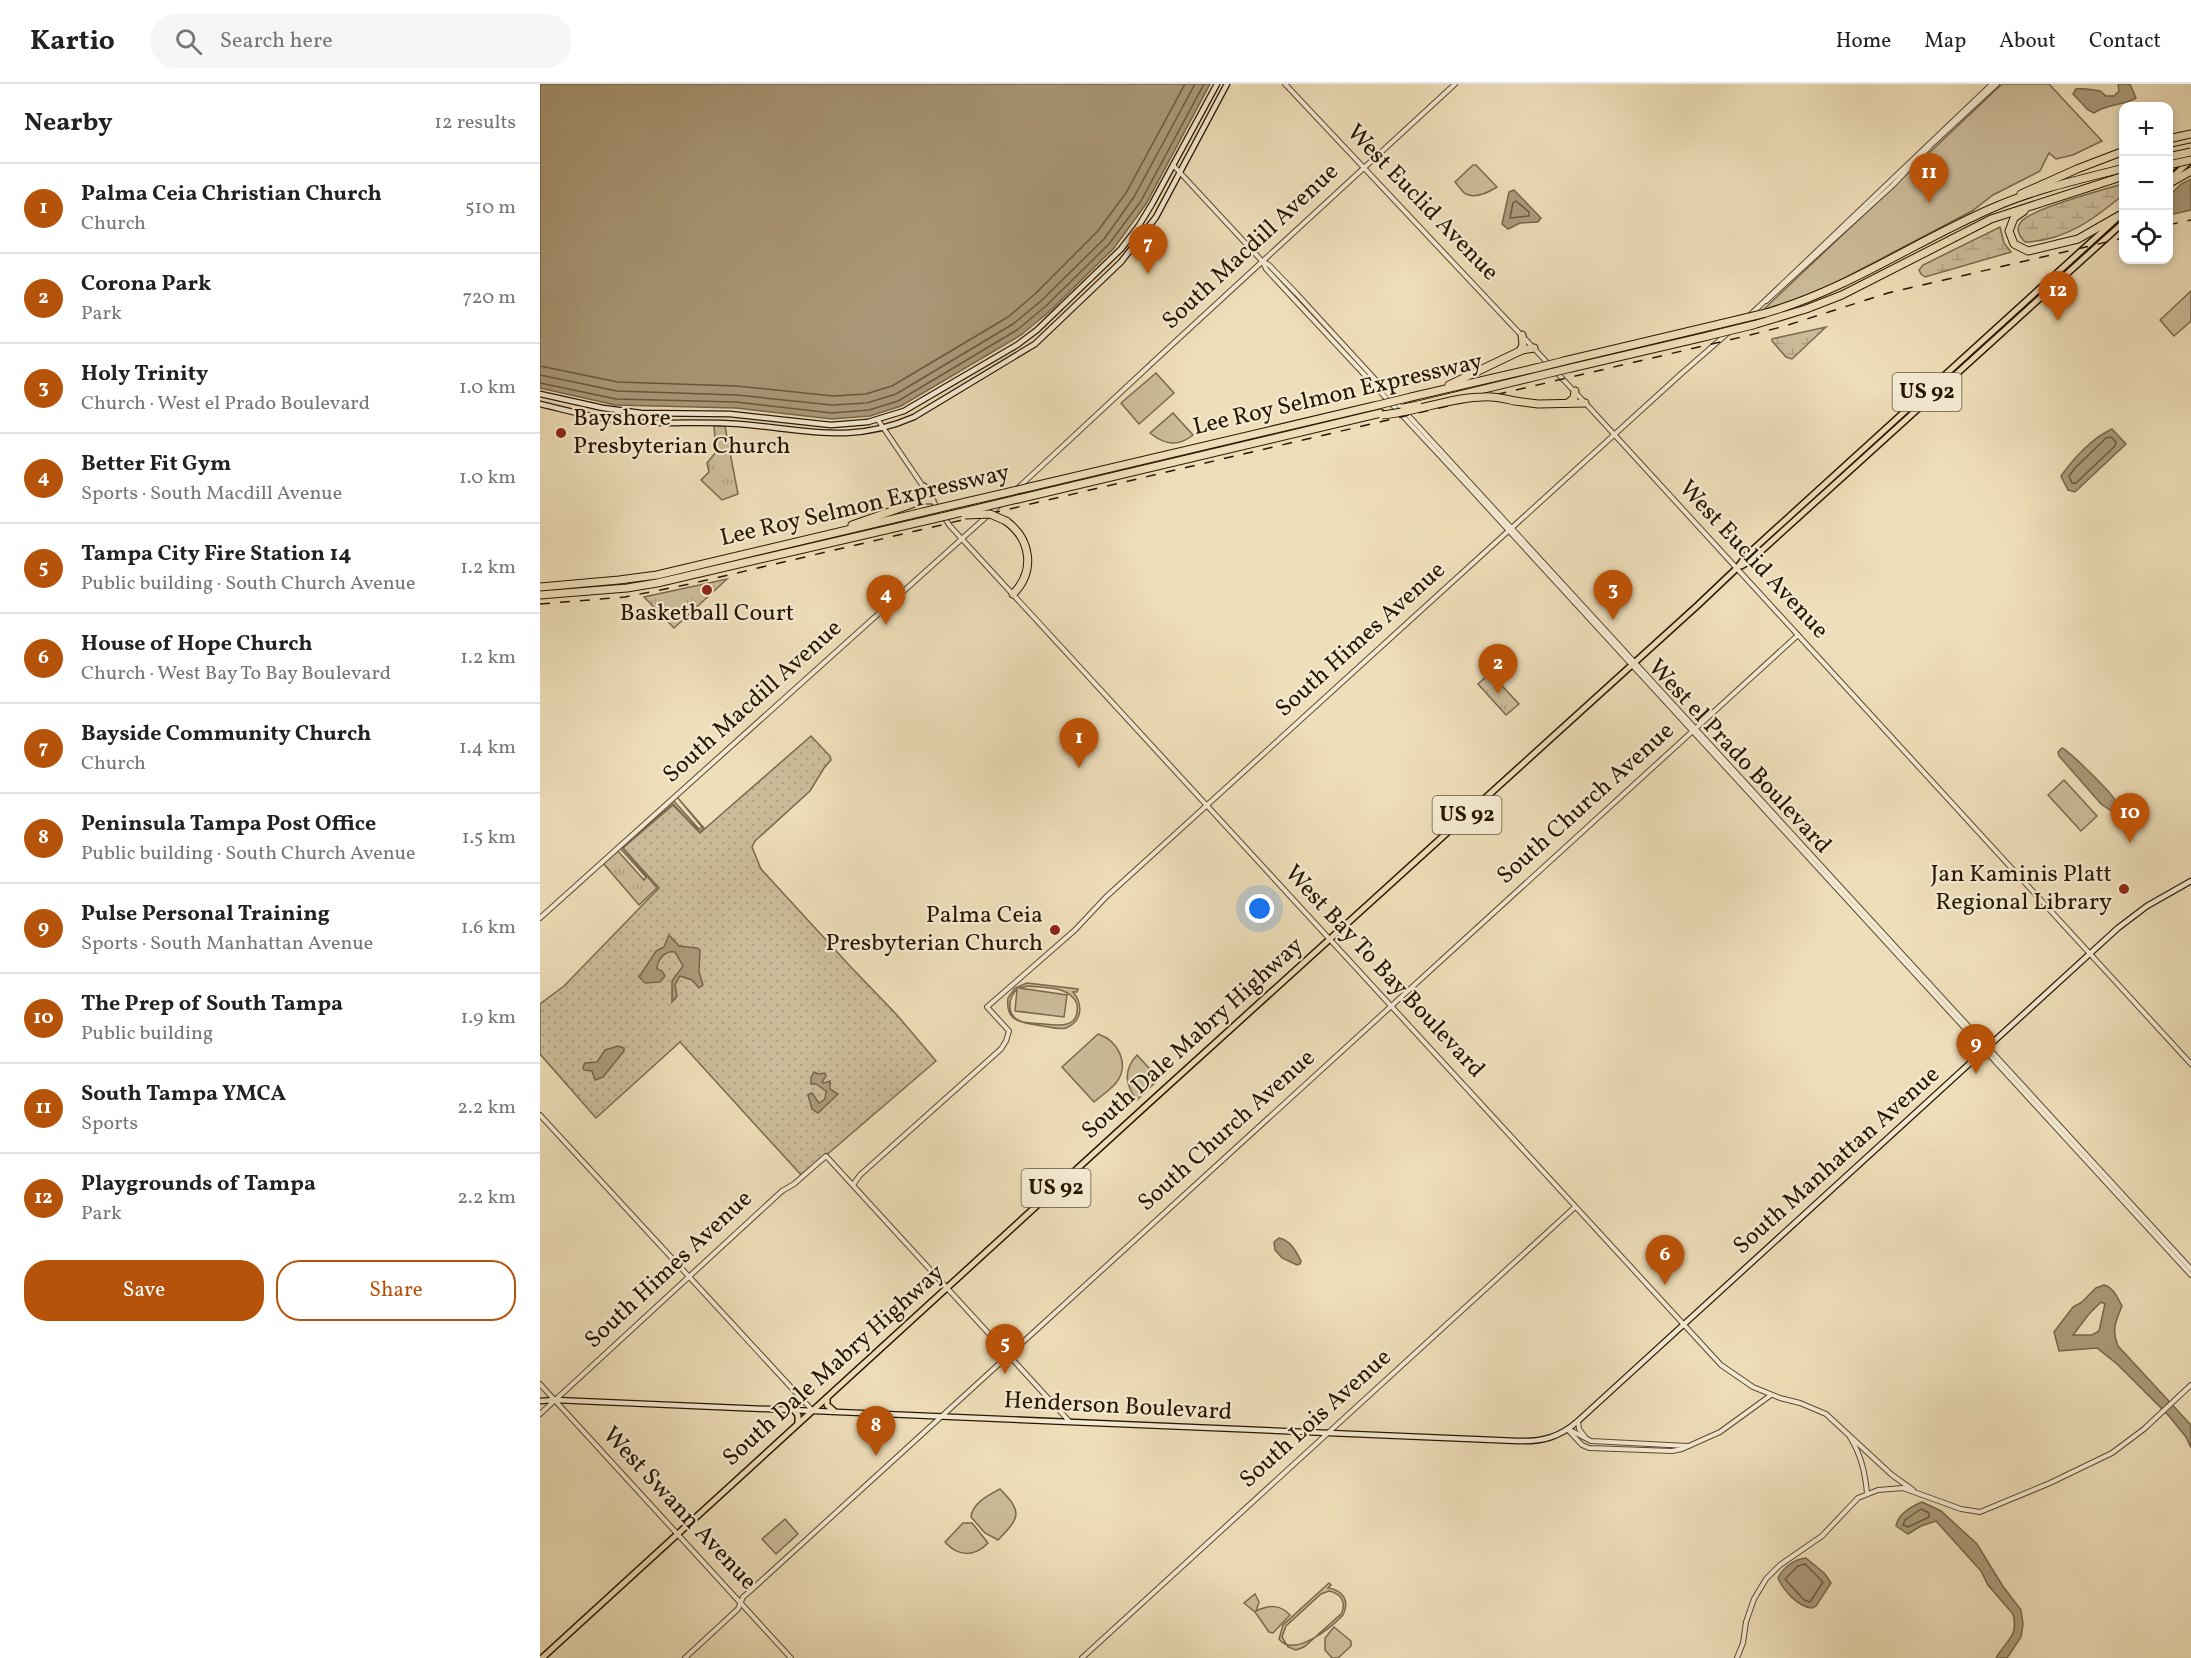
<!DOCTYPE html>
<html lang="en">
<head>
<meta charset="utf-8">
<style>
	:root { --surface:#fff; --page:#f6f6f6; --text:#222; --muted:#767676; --line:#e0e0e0; --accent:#b45309 }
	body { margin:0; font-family:Vollkorn,serif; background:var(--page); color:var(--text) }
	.controls { position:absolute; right:18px; top:18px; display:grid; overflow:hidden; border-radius:12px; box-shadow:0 3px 9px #0003 }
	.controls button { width:54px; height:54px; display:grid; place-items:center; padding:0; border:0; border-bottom:2px solid var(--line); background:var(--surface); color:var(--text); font:30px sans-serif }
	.you { position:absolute; left:720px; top:825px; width:21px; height:21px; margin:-15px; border:4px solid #fff; border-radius:50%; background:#1a73e8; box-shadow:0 0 0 9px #1a73e833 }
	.badge { display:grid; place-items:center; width:39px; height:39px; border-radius:50%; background:var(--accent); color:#fff; font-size:20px; font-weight:700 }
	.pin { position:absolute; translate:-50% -50px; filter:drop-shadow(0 2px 3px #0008) }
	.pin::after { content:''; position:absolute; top:32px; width:21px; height:18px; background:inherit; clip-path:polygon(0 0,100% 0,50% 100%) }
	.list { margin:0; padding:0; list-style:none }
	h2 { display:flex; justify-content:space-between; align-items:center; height:78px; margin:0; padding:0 24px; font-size:26px }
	h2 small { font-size:20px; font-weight:400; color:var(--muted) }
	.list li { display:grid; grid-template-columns:39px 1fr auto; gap:18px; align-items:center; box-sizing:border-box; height:90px; padding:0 24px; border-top:2px solid var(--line) }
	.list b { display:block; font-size:22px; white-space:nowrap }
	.list p { margin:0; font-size:20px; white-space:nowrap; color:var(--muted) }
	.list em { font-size:20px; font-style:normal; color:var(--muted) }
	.actions { display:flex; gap:12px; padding:18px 24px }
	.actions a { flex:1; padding:14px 0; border:2px solid var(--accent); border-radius:24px; text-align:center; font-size:21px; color:var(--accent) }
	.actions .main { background:var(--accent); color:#fff }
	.icon { flex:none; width:33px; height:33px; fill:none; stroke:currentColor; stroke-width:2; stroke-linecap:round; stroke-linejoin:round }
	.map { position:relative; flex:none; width:1651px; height:1574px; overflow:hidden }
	header { display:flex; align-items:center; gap:36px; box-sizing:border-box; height:84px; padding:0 30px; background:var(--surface); border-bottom:2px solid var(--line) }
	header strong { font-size:28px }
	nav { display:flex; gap:33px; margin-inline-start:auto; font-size:21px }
	.search { width:420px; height:54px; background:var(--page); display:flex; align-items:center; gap:15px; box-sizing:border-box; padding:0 21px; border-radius:24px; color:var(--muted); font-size:22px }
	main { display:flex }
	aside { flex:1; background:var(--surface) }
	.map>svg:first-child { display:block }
</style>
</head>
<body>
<header>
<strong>Kartio</strong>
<div class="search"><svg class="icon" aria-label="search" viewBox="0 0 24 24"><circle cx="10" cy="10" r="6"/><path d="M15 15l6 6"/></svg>Search here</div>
<nav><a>Home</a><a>Map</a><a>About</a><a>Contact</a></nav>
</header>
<main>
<aside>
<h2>Nearby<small>12 results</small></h2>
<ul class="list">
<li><span class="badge">1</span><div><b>Palma Ceia Christian Church</b><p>Church</p></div><em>510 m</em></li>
<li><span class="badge">2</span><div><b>Corona Park</b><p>Park</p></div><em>720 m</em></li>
<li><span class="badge">3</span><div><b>Holy Trinity</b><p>Church · West el Prado Boulevard</p></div><em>1.0 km</em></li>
<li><span class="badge">4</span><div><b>Better Fit Gym</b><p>Sports · South Macdill Avenue</p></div><em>1.0 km</em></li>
<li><span class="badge">5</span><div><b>Tampa City Fire Station 14</b><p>Public building · South Church Avenue</p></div><em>1.2 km</em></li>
<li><span class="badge">6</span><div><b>House of Hope Church</b><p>Church · West Bay To Bay Boulevard</p></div><em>1.2 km</em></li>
<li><span class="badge">7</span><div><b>Bayside Community Church</b><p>Church</p></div><em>1.4 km</em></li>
<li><span class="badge">8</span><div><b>Peninsula Tampa Post Office</b><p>Public building · South Church Avenue</p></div><em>1.5 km</em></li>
<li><span class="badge">9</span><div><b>Pulse Personal Training</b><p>Sports · South Manhattan Avenue</p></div><em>1.6 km</em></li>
<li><span class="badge">10</span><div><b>The Prep of South Tampa</b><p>Public building</p></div><em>1.9 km</em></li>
<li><span class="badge">11</span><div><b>South Tampa YMCA</b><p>Sports</p></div><em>2.2 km</em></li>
<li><span class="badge">12</span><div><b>Playgrounds of Tampa</b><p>Park</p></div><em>2.2 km</em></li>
</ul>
<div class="actions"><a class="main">Save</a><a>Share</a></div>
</aside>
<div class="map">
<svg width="1651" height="1574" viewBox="0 0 1651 1574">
	<defs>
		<pattern id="grass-dots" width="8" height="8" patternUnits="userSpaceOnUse" patternTransform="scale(1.5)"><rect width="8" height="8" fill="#ccbc9a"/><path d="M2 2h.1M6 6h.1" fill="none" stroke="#afa183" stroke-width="1.8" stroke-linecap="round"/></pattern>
		<pattern id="wetland-marsh" width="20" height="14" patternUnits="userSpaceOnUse" patternTransform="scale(1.5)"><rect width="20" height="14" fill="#ccbc9a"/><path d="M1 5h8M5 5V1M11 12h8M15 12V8" fill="none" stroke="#afa183"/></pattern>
		<pattern id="park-tufts" width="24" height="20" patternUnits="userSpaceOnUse" patternTransform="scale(1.5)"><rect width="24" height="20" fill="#ccbc9a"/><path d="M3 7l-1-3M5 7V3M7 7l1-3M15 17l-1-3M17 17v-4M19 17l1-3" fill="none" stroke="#afa183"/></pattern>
	</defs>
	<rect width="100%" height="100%" fill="#eedeb9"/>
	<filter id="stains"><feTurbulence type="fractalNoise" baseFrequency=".00333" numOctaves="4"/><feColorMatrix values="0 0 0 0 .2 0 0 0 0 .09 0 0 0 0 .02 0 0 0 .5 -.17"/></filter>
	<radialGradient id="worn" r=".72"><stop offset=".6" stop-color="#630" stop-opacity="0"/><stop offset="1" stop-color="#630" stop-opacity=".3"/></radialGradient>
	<path fill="url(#grass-dots)" stroke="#7a694e" stroke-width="1.5" d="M271 652 290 672 291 676 284 684 270 707 215 757 212 763 221 785 309 881 357 931 396 977 262 1092 140 958 56 1034 0 970V920L24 902 119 804 83 764 133 721 160 749Z"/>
	<g fill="url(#wetland-marsh)" stroke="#7a694e" stroke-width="1.5">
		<path d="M1583 100V111C1554 135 1525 157 1485 158 1479 152 1475 145 1481 138 1490 125 1565 105 1583 100Z"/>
		<path d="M1460 143 1464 159 1471 168 1385 193 1381 190 1379 186 1383 181Z"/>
		<path d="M1286 243 1252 275 1246 273 1232 257V255L1236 254Z"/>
	</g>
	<g fill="url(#park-tufts)" stroke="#7a694e" stroke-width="1.5">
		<path d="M174 342H185L198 410 182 416 161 396 169 388 167 379 176 368Z"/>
		<path d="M187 495 134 544 104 513Z"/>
		<path d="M950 589 979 620 966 631 938 600Z"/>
		<path d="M137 713 164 744 160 748 133 720 82 763 117 804 99 821 63 779 77 766 104 796 106 793 80 764 133 716 159 745 162 743Z"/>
	</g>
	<g fill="#ccbc9a" stroke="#7a694e" stroke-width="1.5" fill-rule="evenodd">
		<path d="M1462 0H1509L1562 57 1533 71 1516 75 1509 69 1500 87 1453 111 1432 127 1272 211 1223 226Z"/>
		<path d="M933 81H936L957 103C949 108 936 115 926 110 922 108 918 101 915 98Z"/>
		<path d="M1651 207V237L1634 252 1620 236Z"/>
		<path d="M616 289 634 309 599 340 581 319Z"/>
		<path d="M633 329 653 351C638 363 625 361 610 349Z"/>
		<path d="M1524 696 1557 732 1541 747 1508 711Z"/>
		<path d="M487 899 538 905 537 908H533C543 920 543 937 526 944 519 946 510 943 503 942 483 939 465 939 468 914L475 904ZM488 902C506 904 530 902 537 920 540 944 521 942 504 940 496 939 487 940 480 937 466 931 468 914 477 905L475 927 524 933 527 911 479 904Z"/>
		<path d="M558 950C579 957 590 981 576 999 570 1006 561 1012 554 1018L522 983Z"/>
		<path d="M597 971 619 995 597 1016C585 1001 583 986 597 971Z"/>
		<path d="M460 1405C484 1429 479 1434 458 1456L445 1449 431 1433C432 1419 449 1411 460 1405Z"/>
		<path d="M245 1435 258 1450 236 1470 222 1455Z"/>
		<path d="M423 1439H432L448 1459C435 1473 418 1473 405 1458Z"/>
		<path d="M789 1499 791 1501 788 1504C803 1506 810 1517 803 1531 790 1545 753 1574 739 1555L743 1541ZM789 1507C801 1509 807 1519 801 1530L764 1563 756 1566 748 1563 742 1553 746 1542 781 1510Z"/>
		<path d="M715 1510 719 1518 716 1527C729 1521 740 1520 750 1531L733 1549 729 1548 715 1528 704 1519Z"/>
		<path d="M794 1543 811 1557V1562L798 1574H792L785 1566V1554Z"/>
	</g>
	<g fill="#ab9a7a" stroke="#77654a" stroke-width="1.5" fill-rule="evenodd">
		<path d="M0 0H670L606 120 574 164 510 227 481 251 361 322 330 332 292 335 196 324 75 321 0 304Z"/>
		<path d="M1578 0H1590L1596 14C1583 22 1567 19 1554 29L1548 26 1533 10 1536 5C1545 4 1552 6 1560 7L1566 12H1574L1579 7Z"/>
		<path d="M1651 95V126L1629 131V112L1641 100Z"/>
		<path d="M974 106 1001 134 998 138 980 139 968 145 962 140 969 108Z"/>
		<path d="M1572 345 1586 360 1535 408 1528 406 1521 392C1533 375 1552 354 1572 345Z"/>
		<path d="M1522 664C1529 667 1570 707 1575 716 1577 720 1576 724 1573 728L1561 720 1519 672 1518 668Z"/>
		<path d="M129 851 139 862 157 864 160 866 159 888 163 901 159 904 152 896 140 892 135 901 137 912 132 918V897L143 882 135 868C125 866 117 876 117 885L122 887 125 892 120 898 105 899 99 893 116 867 124 863Z"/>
		<path d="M78 962 84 964V967L63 993 55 996 52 987 44 986 43 983 45 979 57 978 65 966Z"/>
		<path d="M274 988 278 990 285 989 286 992 282 998 284 999 290 997V1005L298 1010 278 1029 272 1025 268 1011 272 1009 279 1019 285 1015 286 1007 276 1000H271V994Z"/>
		<path d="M739 1154C750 1156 756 1167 761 1177L760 1180 757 1181 742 1174 735 1166 734 1158Z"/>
		<path d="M1564 1201C1574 1204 1577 1213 1582 1222 1576 1236 1571 1247 1578 1262L1651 1341V1364L1646 1353 1629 1332 1577 1280 1557 1264 1519 1267 1514 1248 1533 1223 1542 1218 1556 1204ZM1561 1218 1565 1220 1559 1247 1552 1251H1533L1549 1230Z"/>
		<path d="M1382 1418 1401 1427 1437 1460 1462 1501 1481 1526 1483 1540 1481 1553 1467 1574H1456C1466 1556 1479 1553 1473 1530L1448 1501 1441 1487 1396 1437 1381 1442 1368 1450 1356 1442C1358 1430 1370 1423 1382 1418Z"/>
		<path d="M1266 1474 1285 1490 1291 1499 1276 1522 1272 1524C1258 1523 1243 1506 1238 1494 1243 1483 1255 1475 1266 1474Z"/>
	</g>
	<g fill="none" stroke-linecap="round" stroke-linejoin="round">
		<g stroke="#6a583e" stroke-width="1.5">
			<path d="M976 117 989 128V132L970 134 973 119Z"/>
			<path d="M0 282 78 298 197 302 293 312 326 310 352 302 468 233 495 210 557 148 586 109 645 0"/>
			<path d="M0 291 77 307 197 311 292 321 327 319 356 310 473 240 501 217 564 155 594 113 655 0"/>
			<path d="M0 299 76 315 196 318 292 329 329 326 358 317 477 246 506 222 569 160 601 117 664 0"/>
			<path d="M1571 353 1576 358 1575 362 1536 399H1532L1529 392 1535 384 1566 354Z"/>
			<path d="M1381 1425 1389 1429V1433L1368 1443 1363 1441 1365 1436Z"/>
			<path d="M1265 1480 1283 1498 1270 1518 1264 1516 1245 1495 1258 1482Z"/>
		</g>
		<defs>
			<g id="tertiary">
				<path d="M745 0 1049 323 1651 980"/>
				<path d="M633 81 722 177 729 181 756 209 1651 1185"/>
				<path d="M723 178 726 185 927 401 1651 1191"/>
				<path d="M1226 217 1353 101 1391 61 1457 0"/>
				<path d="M1209 232 1452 0"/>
				<path d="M611 280 915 0"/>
				<path d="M338 336 410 442 1181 1281 1213 1303 1240 1314 1260 1319 1286 1330 1352 1391 1373 1406"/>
				<path d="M0 834 465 416 609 282"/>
				<path d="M0 1031 272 1326"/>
				<path d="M313 1101 320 1091 461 965 466 957 469 947 447 923 535 846 566 813 1142 289 1189 248"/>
				<path d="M0 1300 251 1574"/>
				<path d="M0 1330 242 1107 254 1100 286 1072 529 1337"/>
				<path d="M1038 1337 1039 1345 1045 1353"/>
				<path d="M1028 1346 1042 1361 1049 1364 1132 1367 1142 1365 1180 1348 1231 1311"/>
				<path d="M1030 1346 1051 1357 1148 1362"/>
				<path d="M1310 1353C1321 1371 1325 1388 1327 1409"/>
				<path d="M145 1574 198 1525 203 1513 209 1508 1258 551"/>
				<path d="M542 1574 1035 1123"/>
				<path d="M1197 1574 1203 1559 1206 1538 1214 1515 1226 1495 1240 1481 1282 1452 1318 1414 1338 1406 1363 1404 1421 1425 1440 1428 1510 1399 1572 1369 1604 1345 1651 1301"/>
			</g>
			<g id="secondary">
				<path d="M0 310 63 324 101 329 190 330 291 341 328 338 364 327 477 261 497 246 581 165 598 143 612 120 677 0"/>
				<path d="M0 320C26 326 53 334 80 337 120 341 160 337 199 340 265 345 310 361 374 333L495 260 581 178 616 133 687 0"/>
				<path d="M0 1317 15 1316 978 1357C1002 1358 1020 1353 1038 1337L1578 844 1607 822 1651 797"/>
			</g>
			<g id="primary">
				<path d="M1628 87 1650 68"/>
				<path d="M1628 97 1651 76"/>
				<path d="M1201 482 1210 477 1584 138"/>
				<path d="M287 1314V1321L294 1327"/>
				<path d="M253 1325 258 1331V1339"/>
				<path d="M2 1574 608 1020 1158 521 1197 484 1207 471 1584 128"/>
			</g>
			<g id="motorway">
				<path d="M1628 55 1651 50"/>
				<path d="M1628 68 1651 63"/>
				<path d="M1628 100 1651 87"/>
				<path d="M1481 110 1537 85 1584 67"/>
				<path d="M1484 127 1474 134 1469 147 1474 160 1488 167 1538 155 1580 131"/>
				<path d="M1226 229C1311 204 1377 156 1457 122 1497 105 1542 95 1584 84"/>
				<path d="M1213 241 1266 225 1302 211 1451 135 1584 92"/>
				<path d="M980 267 983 261 982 251"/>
				<path d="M1024 277 1180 240"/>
				<path d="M1031 284 1168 252"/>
				<path d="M909 301 982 266 994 264"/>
				<path d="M871 313 996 284"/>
				<path d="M975 317 998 320 1045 319"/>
				<path d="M1028 319 1034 314 1035 307"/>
				<path d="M878 321 1002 291"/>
				<path d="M490 403 834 322"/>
				<path d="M478 415 841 329"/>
				<path d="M381 417 384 412V403"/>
				<path d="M466 437C492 456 495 488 473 510"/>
				<path d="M312 441 383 416H392"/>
				<path d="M0 503 79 496 117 491 383 428"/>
				<path d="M0 511 87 504 117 499 393 435"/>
			</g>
		</defs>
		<use href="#tertiary" stroke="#5a482f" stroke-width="6"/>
		<use href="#secondary" stroke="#281601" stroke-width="7"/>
		<use href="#primary" stroke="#281601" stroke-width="8"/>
		<use href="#motorway" stroke="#281601" stroke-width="9"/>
		<use href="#tertiary" stroke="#f4ead2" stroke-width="4"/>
		<use href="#secondary" stroke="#f4ead2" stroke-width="4.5"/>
		<use href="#primary" stroke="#eedeb9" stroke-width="5"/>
		<use href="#motorway" stroke="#eedeb9" stroke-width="7"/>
		<g stroke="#281601" stroke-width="1.5" stroke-dasharray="10 10" stroke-linecap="butt">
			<path d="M1628 141 1651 136"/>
			<path d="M0 520 85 513 150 500 1210 251 1245 242 1348 209 1584 154"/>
		</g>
		<defs>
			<g id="motorway-bridge">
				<path d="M1628 73 1651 68"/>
				<path d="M1628 81 1651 76"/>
				<path d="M1180 240 1226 229"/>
				<path d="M1168 252 1213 241"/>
				<path d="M996 284 1024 277"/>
				<path d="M1002 291 1031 284"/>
				<path d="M834 322 871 313"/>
				<path d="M864 324 878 321"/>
				<path d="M842 331C876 328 912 313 943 313 954 312 965 315 975 317"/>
				<path d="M383 428 490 403"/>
				<path d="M425 431 450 430 466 437"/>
				<path d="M393 435 478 415"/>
			</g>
		</defs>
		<use href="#motorway-bridge" stroke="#281601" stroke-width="9" stroke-linecap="butt"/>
		<use href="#motorway-bridge" stroke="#eedeb9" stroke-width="7"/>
	</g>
	<g fill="#8f2418" stroke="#f4ead2" stroke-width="2">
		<circle cx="21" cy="349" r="6"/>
		<circle cx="167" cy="506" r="6"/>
		<circle cx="1584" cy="805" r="6"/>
		<circle cx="515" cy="846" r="6"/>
	</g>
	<g text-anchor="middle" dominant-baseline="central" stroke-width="4.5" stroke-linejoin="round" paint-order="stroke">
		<g fill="#f4ead2" stroke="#655640" stroke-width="1.5">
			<rect x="1352.5" y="289" width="69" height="38" rx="4.5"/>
			<rect x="892.5" y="712" width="69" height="38" rx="4.5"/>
			<rect x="481.5" y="1085" width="69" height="38" rx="4.5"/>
		</g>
		<g font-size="22" font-weight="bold" fill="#281601">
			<text x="1387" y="308">US 92</text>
			<text x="927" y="731">US 92</text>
			<text x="516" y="1104">US 92</text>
		</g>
		<g font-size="24" fill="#281601" stroke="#f4ead2">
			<text transform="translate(882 119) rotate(46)">West Euclid Avenue</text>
			<text transform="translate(711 163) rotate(-43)">South Macdill Avenue</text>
			<text transform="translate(798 311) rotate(-13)">Lee Roy Selmon Expressway</text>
			<text transform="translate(325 422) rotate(-13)">Lee Roy Selmon Expressway</text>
			<text transform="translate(1213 476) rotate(47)">West Euclid Avenue</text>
			<text transform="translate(821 556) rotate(-42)">South Himes Avenue</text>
			<text transform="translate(213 618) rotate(-42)">South Macdill Avenue</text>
			<text transform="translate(1199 673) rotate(47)">West el Prado Boulevard</text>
			<text transform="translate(1046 720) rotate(-42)">South Church Avenue</text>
			<text transform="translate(844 888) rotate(47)">West Bay To Bay Boulevard</text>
			<text transform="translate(653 955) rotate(-42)">South Dale Mabry Highway</text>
			<text transform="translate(687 1047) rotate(-42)">South Church Avenue</text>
			<text transform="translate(1297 1077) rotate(-42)">South Manhattan Avenue</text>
			<text transform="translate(129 1186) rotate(-43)">South Himes Avenue</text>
			<text transform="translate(294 1282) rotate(-42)">South Dale Mabry Highway</text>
			<text transform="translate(578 1323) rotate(3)">Henderson Boulevard</text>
			<text transform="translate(776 1335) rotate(-42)">South Lois Avenue</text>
			<text transform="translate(139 1425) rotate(47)">West Swann Avenue</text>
		</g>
		<g font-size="24" fill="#281601" stroke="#f4ead2" text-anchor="end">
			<text x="33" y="335" text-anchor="start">Bayshore<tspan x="33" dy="28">Presbyterian Church</tspan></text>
			<text x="167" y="530" text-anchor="middle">Basketball Court</text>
			<text x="1572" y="791">Jan Kaminis Platt<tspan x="1572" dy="28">Regional Library</tspan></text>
			<text x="503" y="832">Palma Ceia<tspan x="503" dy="28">Presbyterian Church</tspan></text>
		</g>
	</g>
	<rect width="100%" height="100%" filter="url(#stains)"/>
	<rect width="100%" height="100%" fill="url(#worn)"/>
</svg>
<div class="controls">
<button>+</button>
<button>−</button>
<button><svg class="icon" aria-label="locate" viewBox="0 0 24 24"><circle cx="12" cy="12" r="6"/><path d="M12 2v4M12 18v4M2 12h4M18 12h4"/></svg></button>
</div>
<div class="you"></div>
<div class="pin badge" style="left:539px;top:684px">1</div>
<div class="pin badge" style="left:958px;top:610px">2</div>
<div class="pin badge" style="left:1073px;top:536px">3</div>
<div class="pin badge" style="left:346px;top:541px">4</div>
<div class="pin badge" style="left:465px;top:1290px">5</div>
<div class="pin badge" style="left:1125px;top:1201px">6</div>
<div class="pin badge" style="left:608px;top:190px">7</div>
<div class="pin badge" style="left:336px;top:1372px">8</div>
<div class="pin badge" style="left:1436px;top:990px">9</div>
<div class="pin badge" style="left:1590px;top:759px">10</div>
<div class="pin badge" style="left:1389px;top:119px">11</div>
<div class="pin badge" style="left:1518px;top:237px">12</div>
</div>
</main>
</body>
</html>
